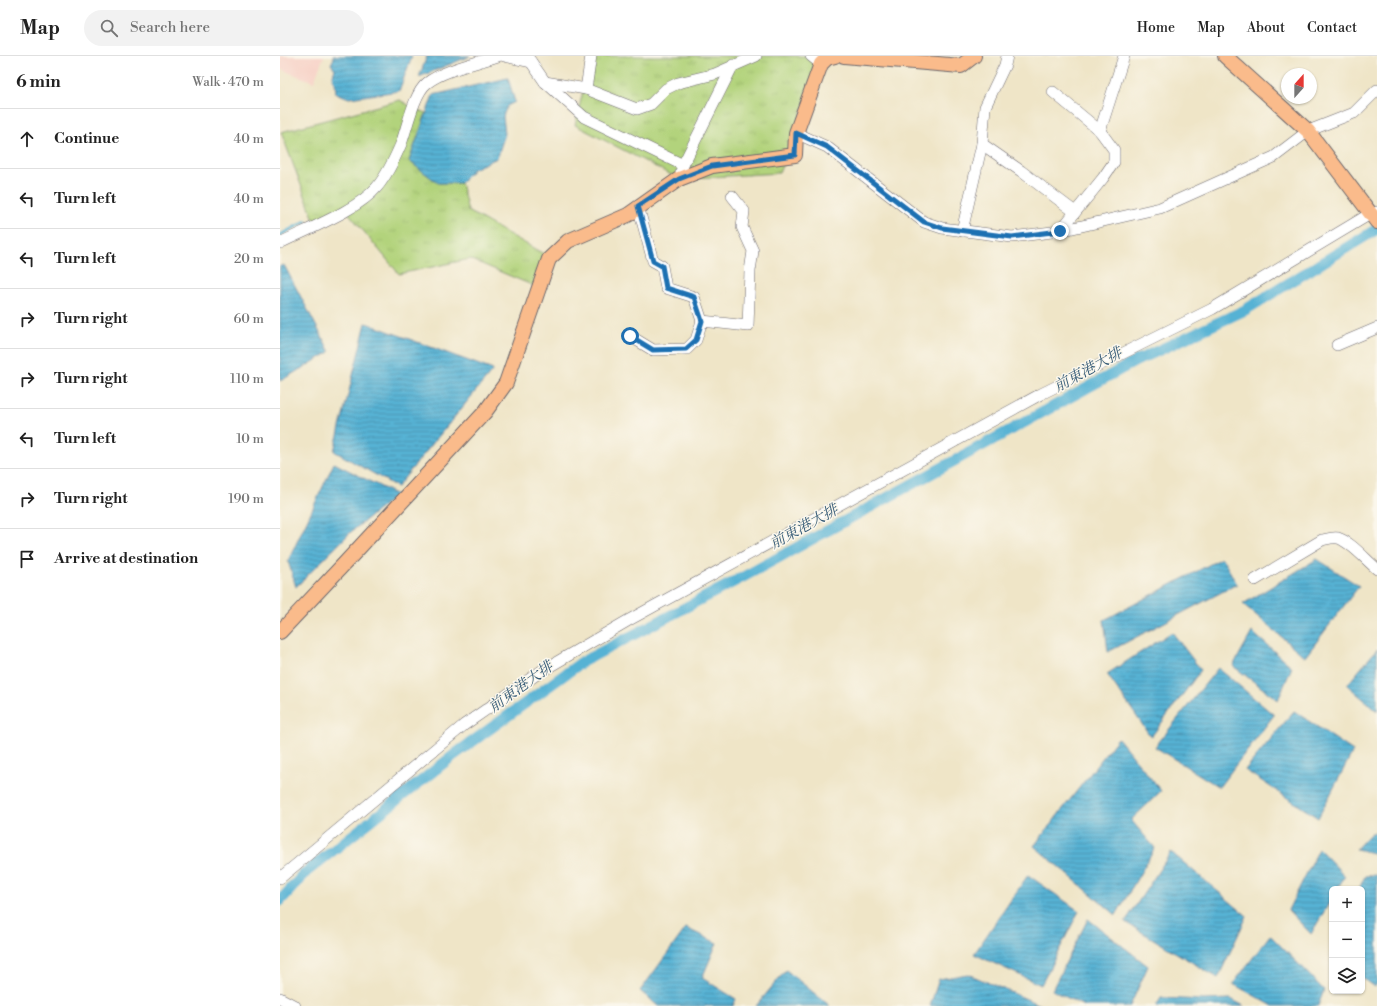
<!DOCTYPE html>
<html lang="en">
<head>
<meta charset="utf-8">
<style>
	:root { --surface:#fff; --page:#f2f2f2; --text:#222; --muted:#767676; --line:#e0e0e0 }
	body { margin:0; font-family:"Libre Bodoni","Noto Serif TC",serif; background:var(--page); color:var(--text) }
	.controls { position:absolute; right:12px; bottom:12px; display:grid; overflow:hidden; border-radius:6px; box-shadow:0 1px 3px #0004 }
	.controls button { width:36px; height:36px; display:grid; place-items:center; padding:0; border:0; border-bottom:1px solid var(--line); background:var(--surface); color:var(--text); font:20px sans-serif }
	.compass { position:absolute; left:1001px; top:12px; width:36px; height:36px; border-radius:50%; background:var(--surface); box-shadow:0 1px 3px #0004; rotate:21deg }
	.stop { position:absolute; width:12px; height:12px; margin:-9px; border:3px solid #1f6fb2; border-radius:50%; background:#fff }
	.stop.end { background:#1f6fb2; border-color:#fff; box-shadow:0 1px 4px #0008 }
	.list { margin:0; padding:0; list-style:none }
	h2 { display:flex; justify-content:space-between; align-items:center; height:52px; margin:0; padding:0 16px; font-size:17px }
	h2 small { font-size:13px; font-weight:400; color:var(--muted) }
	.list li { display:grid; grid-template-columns:26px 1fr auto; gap:12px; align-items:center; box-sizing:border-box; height:60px; padding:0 16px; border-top:1px solid var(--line) }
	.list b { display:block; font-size:15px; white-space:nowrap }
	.list em { font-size:13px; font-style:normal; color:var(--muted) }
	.icon { flex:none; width:22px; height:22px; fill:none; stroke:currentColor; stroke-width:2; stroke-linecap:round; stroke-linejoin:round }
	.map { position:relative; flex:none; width:1097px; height:950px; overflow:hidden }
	header { display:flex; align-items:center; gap:24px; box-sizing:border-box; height:56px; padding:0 20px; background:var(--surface); border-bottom:1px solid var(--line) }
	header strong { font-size:19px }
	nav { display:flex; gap:22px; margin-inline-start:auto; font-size:14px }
	.search { width:280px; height:36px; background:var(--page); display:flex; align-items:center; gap:10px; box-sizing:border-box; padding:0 14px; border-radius:22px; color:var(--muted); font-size:15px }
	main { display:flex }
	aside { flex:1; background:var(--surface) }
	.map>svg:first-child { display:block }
</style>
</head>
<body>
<header>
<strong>Map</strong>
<div class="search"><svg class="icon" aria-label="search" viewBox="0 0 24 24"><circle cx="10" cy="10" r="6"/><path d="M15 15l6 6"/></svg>Search here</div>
<nav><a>Home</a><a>Map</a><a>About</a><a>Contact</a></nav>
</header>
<main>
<aside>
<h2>6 min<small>Walk · 470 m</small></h2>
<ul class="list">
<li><svg class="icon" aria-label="ahead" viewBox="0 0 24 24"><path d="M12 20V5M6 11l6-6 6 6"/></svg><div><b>Continue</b></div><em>40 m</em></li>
<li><svg class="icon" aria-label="left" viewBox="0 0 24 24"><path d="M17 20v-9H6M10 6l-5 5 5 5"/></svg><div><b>Turn left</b></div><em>40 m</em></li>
<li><svg class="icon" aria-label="left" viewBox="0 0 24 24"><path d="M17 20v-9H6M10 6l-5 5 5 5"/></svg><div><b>Turn left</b></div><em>20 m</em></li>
<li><svg class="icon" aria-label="right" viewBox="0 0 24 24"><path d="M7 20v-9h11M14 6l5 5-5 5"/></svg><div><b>Turn right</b></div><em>60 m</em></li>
<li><svg class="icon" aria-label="right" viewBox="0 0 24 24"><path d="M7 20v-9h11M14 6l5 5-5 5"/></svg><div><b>Turn right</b></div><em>110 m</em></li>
<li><svg class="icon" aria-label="left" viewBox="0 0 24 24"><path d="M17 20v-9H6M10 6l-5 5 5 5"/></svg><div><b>Turn left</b></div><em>10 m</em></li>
<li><svg class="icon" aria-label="right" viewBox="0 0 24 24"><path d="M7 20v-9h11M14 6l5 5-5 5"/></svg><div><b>Turn right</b></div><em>190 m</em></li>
<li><svg class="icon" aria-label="arrive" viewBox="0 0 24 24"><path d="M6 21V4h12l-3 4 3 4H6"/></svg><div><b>Arrive at destination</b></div></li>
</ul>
</aside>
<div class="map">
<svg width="1097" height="950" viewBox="0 0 1097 950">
	<defs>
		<pattern id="park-tufts" width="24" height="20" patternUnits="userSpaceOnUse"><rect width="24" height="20" fill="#b2d37b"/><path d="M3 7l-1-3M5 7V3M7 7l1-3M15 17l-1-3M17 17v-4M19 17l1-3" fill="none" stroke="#99b56b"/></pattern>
		<pattern id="water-rules" width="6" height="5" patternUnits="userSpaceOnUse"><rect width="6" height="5" fill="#57b2d4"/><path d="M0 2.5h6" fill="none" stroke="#4890ad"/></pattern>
	</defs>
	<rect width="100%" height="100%" fill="#fbf7ec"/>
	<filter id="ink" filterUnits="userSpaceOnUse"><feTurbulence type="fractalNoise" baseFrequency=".025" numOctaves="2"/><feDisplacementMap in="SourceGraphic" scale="8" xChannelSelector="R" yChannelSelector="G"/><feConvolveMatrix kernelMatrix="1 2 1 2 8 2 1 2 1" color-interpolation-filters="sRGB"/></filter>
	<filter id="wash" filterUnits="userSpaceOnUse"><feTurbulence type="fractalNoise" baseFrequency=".012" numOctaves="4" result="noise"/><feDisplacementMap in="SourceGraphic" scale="16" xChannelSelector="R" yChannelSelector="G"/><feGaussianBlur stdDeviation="0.9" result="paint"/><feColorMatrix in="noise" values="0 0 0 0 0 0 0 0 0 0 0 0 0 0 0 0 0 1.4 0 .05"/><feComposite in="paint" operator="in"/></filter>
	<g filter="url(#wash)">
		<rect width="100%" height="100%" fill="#efe5c7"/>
		<path fill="#f7d1c6" d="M0 0H44L34 26 0 13Z"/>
		<g fill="url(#park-tufts)" stroke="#6a7a5b">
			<path d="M311 0H530L540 4 507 98 499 117 399 123 295 69Z"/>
			<path d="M120 44 133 52 146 57 129 105 158 127H181L188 155 271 202 254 230 190 203 119 218 66 154 36 169 1 76Z"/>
		</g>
		<g fill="url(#water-rules)" stroke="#3c6a88">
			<path d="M53 0H132L119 35 69 42 56 37 55 28 52 22 55 13 51 8 54 2Z"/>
			<path d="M147 0H190L139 21Z"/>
			<path d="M228 22 235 46 227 50 223 60 225 78 217 102 193 113 181 127H158L129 105 153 39Z"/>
			<path d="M4 209 50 296 0 325V210Z"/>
			<path d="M86 267 213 314 117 431 54 395Z"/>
			<path d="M54 407 117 439 72 475 16 531 8 505Z"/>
			<path d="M942 502 957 528 828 596 824 564Z"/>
			<path d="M1037 503 1079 530 1025 601 963 548Z"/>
			<path d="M892 576 921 614 871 681 827 618Z"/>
			<path d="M972 576 1012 611 998 644 953 610Z"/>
			<path d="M1097 593V655L1067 629Z"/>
			<path d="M938 612 994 659 939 731 875 691Z"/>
			<path d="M1014 655 1073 695 1038 762 965 714Z"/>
			<path d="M838 682 881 735 851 764 875 792 836 859 754 790Z"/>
			<path d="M1091 777H1097V798L1076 793Z"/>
			<path d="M1039 793 1065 820 1057 833H1052V842L1031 878 1008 854Z"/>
			<path d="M891 796 967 860 938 922 845 866Z"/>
			<path d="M748 819 799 855 761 929 694 898Z"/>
			<path d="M1097 819V927L1095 931 1082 921V833H1079L1085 820Z"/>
			<path d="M808 863 868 910 850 950H804L772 934Z"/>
			<path d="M406 872 437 887 422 922 456 943 453 950H378L360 935Z"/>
			<path d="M990 879 1044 934 1038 950H993L953 928Z"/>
			<path d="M506 914 550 950H476Z"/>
			<path d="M688 918 763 950H650L659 923Z"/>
			<path d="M881 942 923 944 951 943 964 950H876Z"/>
		</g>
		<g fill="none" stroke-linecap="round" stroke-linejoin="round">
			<path stroke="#57b2d4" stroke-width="3" d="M0 179 26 165"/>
			<path stroke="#57b2d4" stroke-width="11" d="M0 845 26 816 174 699 302 606 465 520 856 305 965 254 1097 173"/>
		</g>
	</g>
	<g filter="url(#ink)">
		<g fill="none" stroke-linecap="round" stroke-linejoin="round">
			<defs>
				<g id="minor">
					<path d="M224 0 251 6"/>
					<path d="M247 0 265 26 304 61 403 109"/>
					<path d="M531 0 541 8"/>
					<path d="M265 26 306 33 357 53 371 48 386 33 398 27 435 18 476 0"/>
					<path d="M306 33 311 0"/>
					<path d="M773 36 820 75 834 94V106L823 122 780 175"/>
					<path d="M820 75 844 0"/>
					<path d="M516 77 547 91 644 166 662 172 732 181 780 175 880 152 994 101 1028 75 1074 57 1097 34"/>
					<path d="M702 88 741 115 795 156"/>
					<path d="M401 116 403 109 453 9"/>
					<path d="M358 150 373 205 382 210 386 232 414 241 422 265"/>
					<path d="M682 175 702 88 705 51 725 9 727 0"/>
					<path d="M0 187C28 173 78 154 97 131 107 119 115 102 121 88 127 72 134 37 147 27 163 14 197 7 218 0"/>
					<path d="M350 280 373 294 407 293 416 284 422 265 468 270 470 215 473 195 462 171 464 155 452 140"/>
					<path d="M1057 289 1097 272"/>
					<path d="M975 524 1042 484C1047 483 1053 481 1058 482 1071 486 1086 504 1097 513"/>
					<path d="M0 822 184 669 260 616 349 564 761 338 932 253 1090 158 1097 156"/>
					<path d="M0 942 15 950"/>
				</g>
				<g id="major">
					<path d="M564 0 681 10 694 0"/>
					<path d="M945 0 1028 75 1097 166"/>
					<path d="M0 576 65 507 205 356 226 327 269 203 288 185 348 159 399 123 432 110 515 99 516 77 541 8 547 2 555 0"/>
				</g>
			</defs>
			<use href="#minor" stroke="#6a666c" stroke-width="12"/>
			<use href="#major" stroke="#6a666c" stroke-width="16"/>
			<use href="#minor" stroke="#fff" stroke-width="11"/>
			<use href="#major" stroke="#fabb8b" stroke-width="14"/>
		</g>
	</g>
	<g fill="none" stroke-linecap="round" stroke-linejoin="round" filter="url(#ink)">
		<path stroke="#1f6fb2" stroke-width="5" d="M350 280 373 294 406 293 416 284 422 265 414 241 386 232 382 210 373 205 358 150 399 123 432 110 515 99 516 77 547 91 644 166 662 172 732 181 780 175"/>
	</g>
	<g text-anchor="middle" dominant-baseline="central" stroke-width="3" stroke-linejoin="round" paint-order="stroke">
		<g font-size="15" font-style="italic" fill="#375c78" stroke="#fbf7ec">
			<text transform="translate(808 314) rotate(-29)">前東港大排</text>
			<text transform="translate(524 471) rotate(-29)">前東港大排</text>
			<text transform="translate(241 631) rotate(-36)">前東港大排</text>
		</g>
	</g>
</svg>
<div class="controls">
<button>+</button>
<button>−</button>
<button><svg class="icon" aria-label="layers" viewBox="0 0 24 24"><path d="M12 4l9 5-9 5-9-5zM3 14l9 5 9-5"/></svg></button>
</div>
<svg class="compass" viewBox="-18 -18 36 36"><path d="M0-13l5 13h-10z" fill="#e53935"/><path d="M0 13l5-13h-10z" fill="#767676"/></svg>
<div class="stop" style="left:350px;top:280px"></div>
<div class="stop end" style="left:780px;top:175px"></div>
</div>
</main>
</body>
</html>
